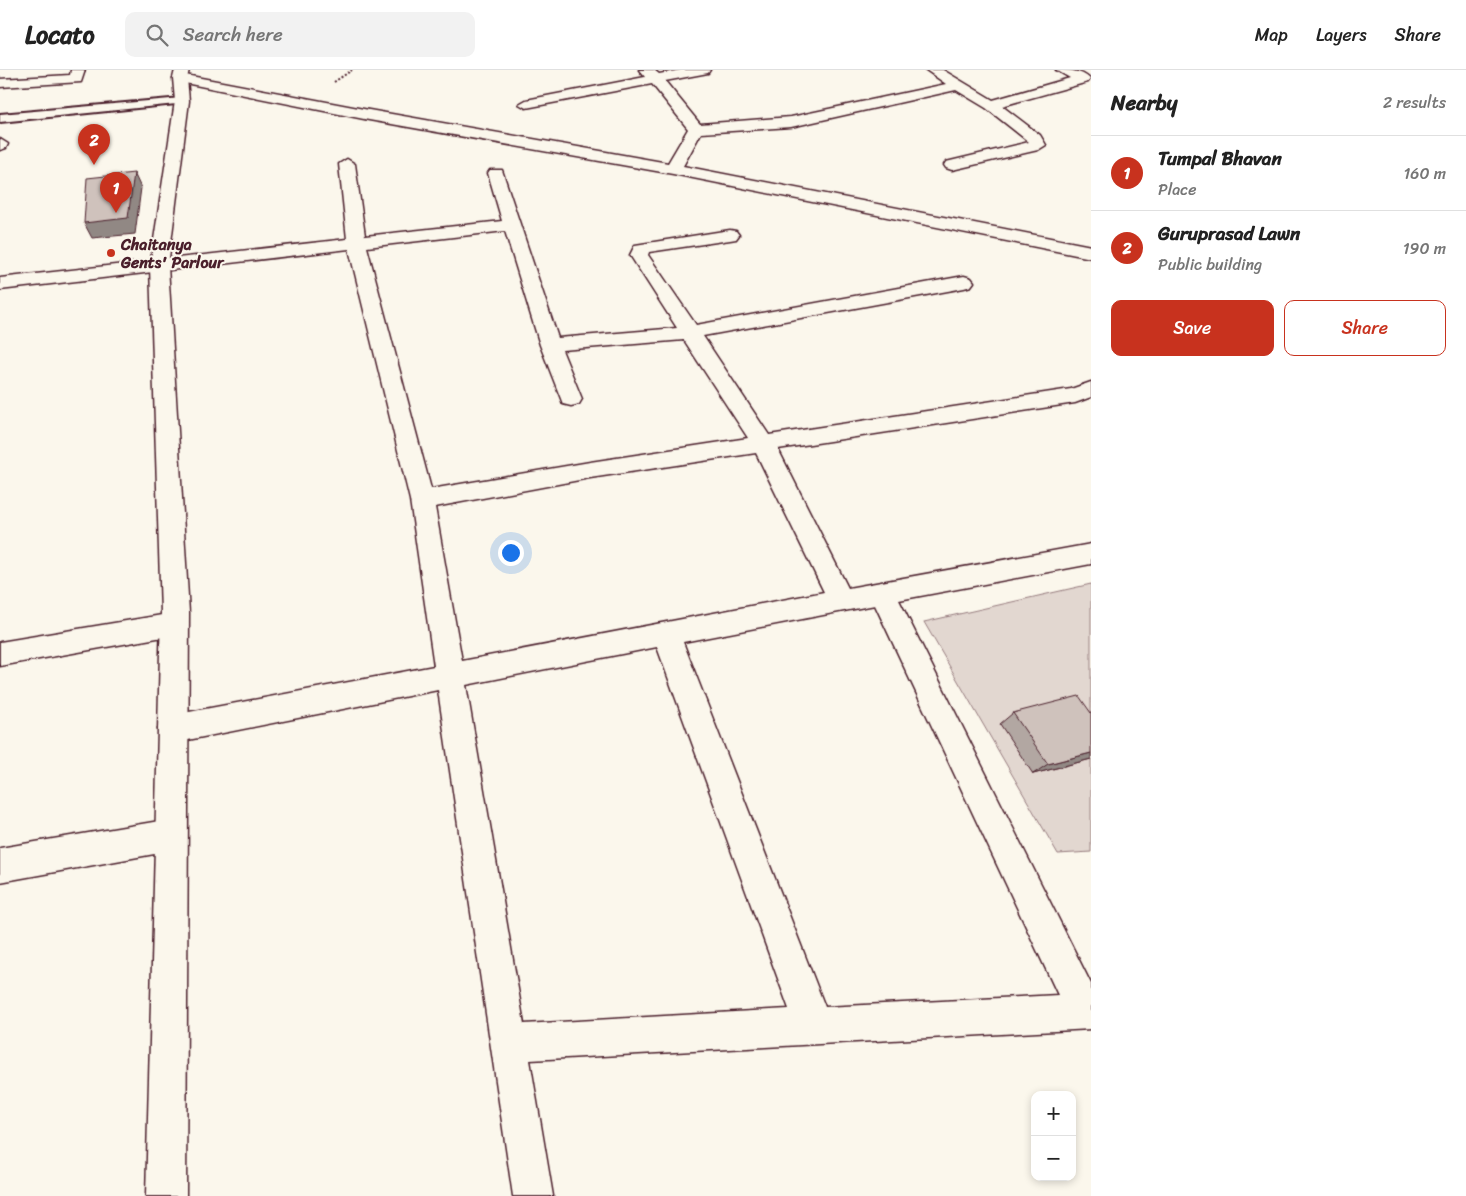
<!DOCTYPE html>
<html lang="en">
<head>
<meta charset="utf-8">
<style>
	:root { --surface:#fff; --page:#f2f2f2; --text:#222; --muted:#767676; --line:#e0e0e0; --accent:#c8321e }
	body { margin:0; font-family:Sriracha,sans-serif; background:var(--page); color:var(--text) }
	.controls { position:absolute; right:15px; bottom:15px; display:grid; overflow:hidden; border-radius:10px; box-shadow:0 2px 8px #0003 }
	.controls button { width:45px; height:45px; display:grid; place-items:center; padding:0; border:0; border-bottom:1px solid var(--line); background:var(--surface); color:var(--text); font:25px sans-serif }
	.you { position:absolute; left:510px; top:482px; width:18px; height:18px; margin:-12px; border:4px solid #fff; border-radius:50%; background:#1a73e8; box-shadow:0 0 0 8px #1a73e833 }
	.badge { display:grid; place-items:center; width:32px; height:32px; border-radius:50%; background:var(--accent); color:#fff; font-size:16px; font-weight:700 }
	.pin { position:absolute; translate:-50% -41px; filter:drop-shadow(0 1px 2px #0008) }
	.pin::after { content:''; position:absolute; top:26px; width:18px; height:15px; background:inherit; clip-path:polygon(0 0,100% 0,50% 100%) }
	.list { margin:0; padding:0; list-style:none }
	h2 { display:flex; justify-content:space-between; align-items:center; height:65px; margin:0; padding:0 20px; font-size:21px }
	h2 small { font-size:16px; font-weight:400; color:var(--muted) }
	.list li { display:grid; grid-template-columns:32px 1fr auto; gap:15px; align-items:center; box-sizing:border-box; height:75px; padding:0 20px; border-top:1px solid var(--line) }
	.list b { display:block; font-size:19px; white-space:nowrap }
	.list p { margin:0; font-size:16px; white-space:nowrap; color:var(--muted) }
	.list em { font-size:16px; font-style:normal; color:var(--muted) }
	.actions { display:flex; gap:10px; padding:15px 20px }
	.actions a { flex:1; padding:11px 0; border:1px solid var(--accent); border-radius:10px; text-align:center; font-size:18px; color:var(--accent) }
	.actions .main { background:var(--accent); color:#fff }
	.icon { flex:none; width:28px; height:28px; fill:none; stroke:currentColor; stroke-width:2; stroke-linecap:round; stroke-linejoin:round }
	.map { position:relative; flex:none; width:1091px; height:1126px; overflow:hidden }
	header { display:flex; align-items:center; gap:30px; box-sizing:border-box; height:70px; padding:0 25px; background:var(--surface); border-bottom:1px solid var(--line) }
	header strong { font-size:24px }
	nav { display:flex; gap:28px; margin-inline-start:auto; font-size:18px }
	.search { width:350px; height:45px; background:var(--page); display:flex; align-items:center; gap:12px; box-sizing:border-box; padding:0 18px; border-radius:10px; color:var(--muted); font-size:19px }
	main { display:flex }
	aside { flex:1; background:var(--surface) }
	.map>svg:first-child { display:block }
</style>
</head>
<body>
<header>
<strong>Locato</strong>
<div class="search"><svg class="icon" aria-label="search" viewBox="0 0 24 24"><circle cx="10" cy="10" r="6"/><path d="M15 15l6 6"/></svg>Search here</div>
<nav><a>Map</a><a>Layers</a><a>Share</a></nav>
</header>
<main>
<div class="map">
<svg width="1091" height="1126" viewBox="0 0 1091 1126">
	<rect width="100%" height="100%" fill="#fbf7ec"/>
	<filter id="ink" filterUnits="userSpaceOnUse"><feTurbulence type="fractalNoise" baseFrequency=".02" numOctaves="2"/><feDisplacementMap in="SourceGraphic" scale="10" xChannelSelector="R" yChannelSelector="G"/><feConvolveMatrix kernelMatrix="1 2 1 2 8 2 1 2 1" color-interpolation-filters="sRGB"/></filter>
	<g filter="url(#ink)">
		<path fill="#e2d7d0" stroke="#967b7e" d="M1091 514V782L1058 784 924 552Z"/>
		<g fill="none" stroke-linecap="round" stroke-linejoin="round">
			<defs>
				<path id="lane" d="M182 28 186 29V33L0 52V44Z"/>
				<g id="street">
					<path d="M71 0H85L81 12 0 17V9L70 5Z"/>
					<path d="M639 0H654L659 4 681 0H710L708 3 665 11 700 54 791 47 946 14 926 0H943L993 30 1070 8 1056 0C1068 0 1081 0 1090 9L1088 12 1002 36 1040 65 1046 75 1038 80 952 100 946 98 944 95 946 92 1029 72 986 38 956 20 791 57 701 63 683 96 1091 176V188L673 104 369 50 180 12 173 8 180 4 369 40 668 93 688 59 652 14 526 38 519 34 526 30 645 7Z"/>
					<path d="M0 69 8 74 6 78 0 80Z"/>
					<path d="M347 89 355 94 365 166 502 151 488 103 490 100H502L558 268 677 258 630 185 635 175 730 160 736 161 739 165 736 169 730 170 649 182 648 185 696 255 964 206 971 208 974 212 971 216 964 218 703 266 769 365 1071 319 1091 312V327L1075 333 778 379 848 518 1091 474V494L899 530 1091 914V959L530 990 553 1126H513L438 620 173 673 162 669 158 659 162 649 173 645 434 596 410 430 349 179 0 220V208L347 169 339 94ZM505 161 540 275 563 334 571 336 579 334 582 329 562 280 684 270 748 368 590 392 431 419 367 177ZM756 383 824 522 462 591 435 437 590 408ZM875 535 1058 925 825 937 683 572ZM657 577 789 939 524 954 466 615Z"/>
					<path d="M174 543 184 546 188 554 184 562 174 565 0 596V572Z"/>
					<path d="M171 749 182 754 187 765 182 776 171 781 0 812V778Z"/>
				</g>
				<path id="secondary" d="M175 0H189L187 8 189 31 168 196 189 543 186 1126H146L161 543 150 196 175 31 173 8Z"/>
			</defs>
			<use href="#lane" stroke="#4a1f2b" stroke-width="4"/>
			<use href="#street" stroke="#4a1f2b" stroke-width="3"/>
			<use href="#secondary" stroke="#4a1f2b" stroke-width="3"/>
			<path stroke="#4a1f2b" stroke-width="2" stroke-dasharray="2 2" stroke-linecap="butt" d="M334 12 352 0"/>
			<use href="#lane" fill="#fbf7ec" fill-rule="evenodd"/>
			<use href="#street" fill="#fbf7ec" fill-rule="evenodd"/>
			<use href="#secondary" fill="#fbf7ec" fill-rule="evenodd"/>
		</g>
		<path fill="#b2a7a2" stroke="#4a1f2b" d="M1013 643 1091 689 1033 704 1000 654Z"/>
		<g fill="#918884" stroke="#4a1f2b">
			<path d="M134 103 141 118 135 164 92 168 84 153Z"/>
			<path d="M1091 683V689L1033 704 1048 694Z"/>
		</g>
		<g fill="#cfc2bc" stroke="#4a1f2b">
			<path d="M134 103 128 148 84 153 87 108Z"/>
			<path d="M1079 626 1091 643V683L1048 694 1013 643Z"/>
		</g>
	</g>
	<circle fill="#c8321e" stroke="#fbf7ec" stroke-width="2" cx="111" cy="183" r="5"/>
	<g text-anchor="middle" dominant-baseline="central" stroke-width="4" stroke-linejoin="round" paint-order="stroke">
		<g font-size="16" font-weight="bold" fill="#4a1f2b" stroke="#fbf7ec" text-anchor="start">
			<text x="121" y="174">Chaitanya<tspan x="121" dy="18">Gents' Parlour</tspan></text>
		</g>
	</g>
</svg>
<div class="controls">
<button>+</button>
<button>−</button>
</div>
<div class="you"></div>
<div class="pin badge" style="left:116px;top:143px">1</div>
<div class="pin badge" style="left:94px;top:95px">2</div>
</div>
<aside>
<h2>Nearby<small>2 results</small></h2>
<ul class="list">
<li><span class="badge">1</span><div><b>Tumpal Bhavan</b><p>Place</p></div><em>160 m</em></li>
<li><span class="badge">2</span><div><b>Guruprasad Lawn</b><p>Public building</p></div><em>190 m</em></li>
</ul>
<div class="actions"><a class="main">Save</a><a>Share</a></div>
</aside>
</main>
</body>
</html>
